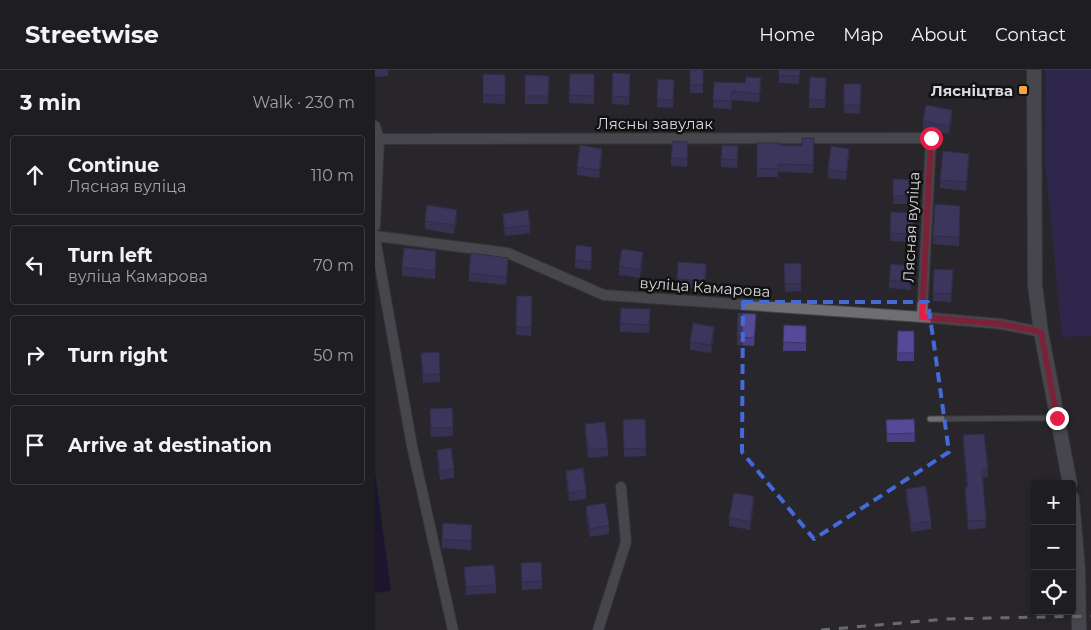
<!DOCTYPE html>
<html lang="en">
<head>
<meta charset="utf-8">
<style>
	:root { --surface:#1e1d21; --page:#26262a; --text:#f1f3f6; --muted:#a1a2a5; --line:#3c3b3f }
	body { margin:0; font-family:Montserrat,sans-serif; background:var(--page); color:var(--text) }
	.controls { position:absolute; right:15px; bottom:15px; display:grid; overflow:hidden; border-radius:5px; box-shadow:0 2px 8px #0003 }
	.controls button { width:45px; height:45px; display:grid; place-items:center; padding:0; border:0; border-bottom:1px solid var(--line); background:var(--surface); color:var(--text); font:25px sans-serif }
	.stop { position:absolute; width:15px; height:15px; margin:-11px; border:4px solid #e11d48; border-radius:50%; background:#fff }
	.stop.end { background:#e11d48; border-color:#fff; box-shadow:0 1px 5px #0008 }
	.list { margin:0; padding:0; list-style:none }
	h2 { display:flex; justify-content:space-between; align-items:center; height:65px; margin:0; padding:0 20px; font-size:21px }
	h2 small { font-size:16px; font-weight:400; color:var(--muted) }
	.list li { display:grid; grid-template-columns:32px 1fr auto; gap:15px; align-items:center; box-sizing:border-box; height:80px; margin:0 10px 10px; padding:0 10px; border:1px solid var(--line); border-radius:5px }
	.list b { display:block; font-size:19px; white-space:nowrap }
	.list p { margin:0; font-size:16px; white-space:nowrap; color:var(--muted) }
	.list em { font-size:16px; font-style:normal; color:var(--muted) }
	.icon { flex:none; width:28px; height:28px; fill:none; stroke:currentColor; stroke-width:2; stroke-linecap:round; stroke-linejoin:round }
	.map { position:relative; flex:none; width:716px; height:560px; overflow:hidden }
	header { display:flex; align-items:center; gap:30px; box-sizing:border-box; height:70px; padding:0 25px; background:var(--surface); border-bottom:1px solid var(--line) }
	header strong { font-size:24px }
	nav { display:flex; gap:28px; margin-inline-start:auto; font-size:18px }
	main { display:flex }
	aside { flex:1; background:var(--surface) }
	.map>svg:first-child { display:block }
</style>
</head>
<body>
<header>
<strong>Streetwise</strong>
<nav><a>Home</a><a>Map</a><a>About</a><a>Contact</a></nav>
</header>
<main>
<aside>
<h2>3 min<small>Walk · 230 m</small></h2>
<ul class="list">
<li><svg class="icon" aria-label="ahead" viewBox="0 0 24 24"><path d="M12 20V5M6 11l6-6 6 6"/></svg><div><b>Continue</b><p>Лясная вуліца</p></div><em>110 m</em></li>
<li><svg class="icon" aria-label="left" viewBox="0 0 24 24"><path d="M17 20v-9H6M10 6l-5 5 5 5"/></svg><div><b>Turn left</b><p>вуліца Камарова</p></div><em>70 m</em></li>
<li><svg class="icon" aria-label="right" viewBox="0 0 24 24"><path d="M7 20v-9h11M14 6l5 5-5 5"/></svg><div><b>Turn right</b></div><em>50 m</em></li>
<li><svg class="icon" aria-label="arrive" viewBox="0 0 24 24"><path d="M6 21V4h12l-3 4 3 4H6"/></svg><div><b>Arrive at destination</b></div></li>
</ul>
</aside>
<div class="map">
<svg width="716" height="560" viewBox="0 0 716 560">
	<rect width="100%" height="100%" fill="#28272c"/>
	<path fill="#372671" d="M671 0H716V266L687 267 670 90Z"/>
	<path fill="#110036" d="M0 401 16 521 0 523Z"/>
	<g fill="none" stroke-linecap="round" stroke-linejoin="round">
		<defs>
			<path id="service" d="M555 349 682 348"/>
			<g id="minor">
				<path d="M0 56 4 69 0 156"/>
				<path d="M4 69 556 68 547 247"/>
				<path d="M0 166 133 183 229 225 547 247 626 254 666 262"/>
				<path d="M0 168 37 376 78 560"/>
				<path d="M223 560 251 472 246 417"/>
			</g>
			<g id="secondary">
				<path d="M659 0 660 215 666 262 695 414"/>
				<path d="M697 428 703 500 704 560"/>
			</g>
		</defs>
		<use href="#service" stroke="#454548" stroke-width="7"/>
		<use href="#minor" stroke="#454548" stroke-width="12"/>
		<use href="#secondary" stroke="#454548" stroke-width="16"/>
		<use href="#service" stroke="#6e6e73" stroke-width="5"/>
		<use href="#minor" stroke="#6e6e73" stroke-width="10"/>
		<use href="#secondary" stroke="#6e6e73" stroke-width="14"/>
		<path stroke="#bababd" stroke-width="3" stroke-dasharray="9 9" stroke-linecap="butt" d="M446 560 571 549 716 546"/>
	</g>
	<g fill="#4a3f83">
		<path d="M0 0H13V6L0 7Z"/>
		<rect x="315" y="0" width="13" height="23"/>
		<path d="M425 0 424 14 404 13V5Z"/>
		<path d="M238 3 255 4 254 35 237 34Z"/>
		<path d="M108 4 130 5V34L108 33Z"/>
		<path d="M195 4H219V34L194 33Z"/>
		<path d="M150 5 174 6 173 34H150Z"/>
		<path d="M339 12 386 16 384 32 357 30 356 39 338 38Z"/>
		<path d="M469 14H486L485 44 469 43Z"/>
		<path d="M451 16 450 38H434V29Z"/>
		<path d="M299 18 298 38 282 37V29Z"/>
		<path d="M577 48 574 64 548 59V51Z"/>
		<path d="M439 68 438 103 403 102V107H382V73L427 76Z"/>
		<path d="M313 80 312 97 296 96V88Z"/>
		<path d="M363 84 362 98 346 97V89Z"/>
		<path d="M227 87 224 108 202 105V97Z"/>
		<path d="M474 87 471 110 453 108V100Z"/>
		<path d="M594 93 591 121 565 118V110Z"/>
		<path d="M537 110V134H518V126Z"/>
		<path d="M585 136 584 176 558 174V166Z"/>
		<path d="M516 142 539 143 538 172 515 171Z"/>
		<path d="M128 144 155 155V163L130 166 128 152Z"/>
		<path d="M82 148 79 164 50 159V151Z"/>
		<path d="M217 185 216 200 200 198V190Z"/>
		<path d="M61 190 60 209 27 206V197Z"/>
		<path d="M268 191 265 208 244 205V196Z"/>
		<path d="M426 193V221L410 222 409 194Z"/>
		<path d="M133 196 131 215 94 211V203Z"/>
		<path d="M331 202 330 219 302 217V209Z"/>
		<path d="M537 205 536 220 514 218V210Z"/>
		<path d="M578 208 576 232 558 231V223Z"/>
		<path d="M142 226H157L156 266 141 265Z"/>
		<path d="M275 247 274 263 245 262V253Z"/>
		<path d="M381 252 379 276 362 275V267Z"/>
		<path d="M409 255 431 256V281H408Z"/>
		<path d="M539 261V291H522V283Z"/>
		<path d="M339 265 336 283 315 280V272Z"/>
		<path d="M46 283 65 304V312L48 313Z"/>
		<path d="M77 338 78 366 56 367 55 339Z"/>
		<path d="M270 349 271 386 249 387 248 350Z"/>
		<path d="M539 349 540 372H512L511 350Z"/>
		<path d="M210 354 233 378V386L213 388 210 362Z"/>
		<path d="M588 365 613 399V407L607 408 611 458 593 460 590 425V417H592L588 373Z"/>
		<path d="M62 380 79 399V408L65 410 62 388Z"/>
		<path d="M191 401 211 420V429L194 431 191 409Z"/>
		<path d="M531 419 556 451V459L536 462 531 427Z"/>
		<path d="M379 434 375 460 354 456V448Z"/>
		<path d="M211 436 234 455V464L215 467 211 444Z"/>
		<path d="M97 464 96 480 67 478V469Z"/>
		<path d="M146 493 167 511V519L147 520Z"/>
		<path d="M89 497 121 515V523L91 525Z"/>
	</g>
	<g fill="#3c336a">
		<path d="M577 40V48L574 64V56Z"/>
		<path d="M227 79V87L224 108V100Z"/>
		<path d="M474 79V87L471 110V102Z"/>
		<path d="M594 84V93L591 121V112Z"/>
		<path d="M82 140V148L79 164V155Z"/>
		<path d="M217 177V185L216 200V192Z"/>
		<path d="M61 181V190L60 209V201Z"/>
		<path d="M268 182V191L265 208V200Z"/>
		<path d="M133 188V196L131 215V207Z"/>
		<path d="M537 196V205L536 220V212Z"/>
		<path d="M339 257V265L336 283V275Z"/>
		<path d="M379 426V434L375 460V452Z"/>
	</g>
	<g fill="#564998" stroke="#3c336a">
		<path d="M315 0H328V14L315 15Z"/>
		<path d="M404 0H425L424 6 404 5Z"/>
		<path d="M238 3 255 4 254 27 237 26Z"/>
		<path d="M108 4 130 5V25H108Z"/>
		<path d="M195 4H219V26L194 25Z"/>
		<path d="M150 5 174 6 173 26H150Z"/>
		<path d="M371 7 386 8 384 24 357 21 356 31 338 30 339 12 370 13Z"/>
		<path d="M435 7 451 8 450 30 434 29Z"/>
		<path d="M283 9 299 10 298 30 282 29Z"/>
		<path d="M469 14H486L485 35H469Z"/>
		<path d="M551 35 577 40 574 56 548 51Z"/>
		<path d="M427 68H439L438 95 403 94V99L382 98V73H403V75L427 76Z"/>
		<path d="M298 71 313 72 312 89 296 88Z"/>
		<path d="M205 75 227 79 224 100 202 97Z"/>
		<path d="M347 75 363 76 362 90 346 89Z"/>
		<path d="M456 76 474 79 471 102 453 100Z"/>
		<path d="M568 81 594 84 591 112 565 110Z"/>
		<path d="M518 109 537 110V126H518Z"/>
		<path d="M560 134 585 136 584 167 558 166Z"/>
		<path d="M52 135 82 140 79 155 50 151Z"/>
		<path d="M153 140 155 155 130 158 128 144Z"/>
		<path d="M516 142 539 143 538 164 515 163Z"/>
		<path d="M201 175 217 177 216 192 200 190Z"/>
		<path d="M29 178 61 181 60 201 27 197Z"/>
		<path d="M247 179 268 182 265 200 244 196Z"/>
		<path d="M96 183 133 188 131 207 94 203Z"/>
		<path d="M303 192 331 194 330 211 302 209Z"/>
		<path d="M426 193V213L410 214 409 194Z"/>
		<path d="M516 194 537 196 536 212 514 210Z"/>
		<path d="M559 199 578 200 576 224 558 223Z"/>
		<path d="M142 226H157L156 257H141Z"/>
		<path d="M246 238 275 239 274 255 245 253Z"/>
		<path d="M363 243 381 244 379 268 362 267Z"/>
		<path d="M318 253 339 257 336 275 315 272Z"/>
		<path d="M409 255 431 256V273L408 272Z"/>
		<path d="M523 261H539V283H522Z"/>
		<path d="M64 282 65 304 48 305 46 283Z"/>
		<path d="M77 338 78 358H56L55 339Z"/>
		<path d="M270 349 271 378 249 379 248 350Z"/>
		<path d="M539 349 540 363 512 364 511 350Z"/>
		<path d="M230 352 233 378 213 380 210 354Z"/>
		<path d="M609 364 613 399 607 400 611 450 593 451 590 417H593L588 365Z"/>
		<path d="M76 378 79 399 65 401 62 380Z"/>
		<path d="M208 398 211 420 194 423 191 401Z"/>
		<path d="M551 416 556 451 536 454 531 419Z"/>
		<path d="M359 423 379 426 375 452 354 448Z"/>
		<path d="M230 433 234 455 215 459 211 436Z"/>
		<path d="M68 453 97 455 96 471 67 469Z"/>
		<path d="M166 492 167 511 147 512 146 493Z"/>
		<path d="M119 495 121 515 91 517 89 497Z"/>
	</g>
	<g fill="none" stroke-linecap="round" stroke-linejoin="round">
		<path stroke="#e11d48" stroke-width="6" d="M556 68 547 247 626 254 666 262 682 348"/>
	</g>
	<path d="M0 0H716V560H0ZM368 232H553L574 382 439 469 367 382Z" fill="#28272c" fill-opacity=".55" fill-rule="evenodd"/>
	<path fill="none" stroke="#436ad9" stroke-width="4" stroke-dasharray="10 6" stroke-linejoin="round" d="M368 232H553L574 382 439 469 367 382Z"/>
	<rect fill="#f1a640" stroke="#111112" stroke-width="2" x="643" y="15" width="10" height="10" rx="2.5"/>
	<g text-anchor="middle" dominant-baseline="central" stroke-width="5" stroke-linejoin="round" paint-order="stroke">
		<g font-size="15" font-weight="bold" fill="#dadadd" stroke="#111112" text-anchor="end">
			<text x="638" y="20">Лясніцтва</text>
		</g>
		<g font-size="15" fill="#dadadd" stroke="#111112">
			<text x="280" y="53">Лясны завулак</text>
			<text transform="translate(536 157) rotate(-87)">Лясная вуліца</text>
			<text transform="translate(330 217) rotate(4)">вуліца Камарова</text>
		</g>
	</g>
</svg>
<div class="controls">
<button>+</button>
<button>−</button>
<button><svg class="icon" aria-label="locate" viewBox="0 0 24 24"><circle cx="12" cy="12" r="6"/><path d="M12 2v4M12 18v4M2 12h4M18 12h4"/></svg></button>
</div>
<div class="stop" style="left:556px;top:68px"></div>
<div class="stop end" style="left:682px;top:348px"></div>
</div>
</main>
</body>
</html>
